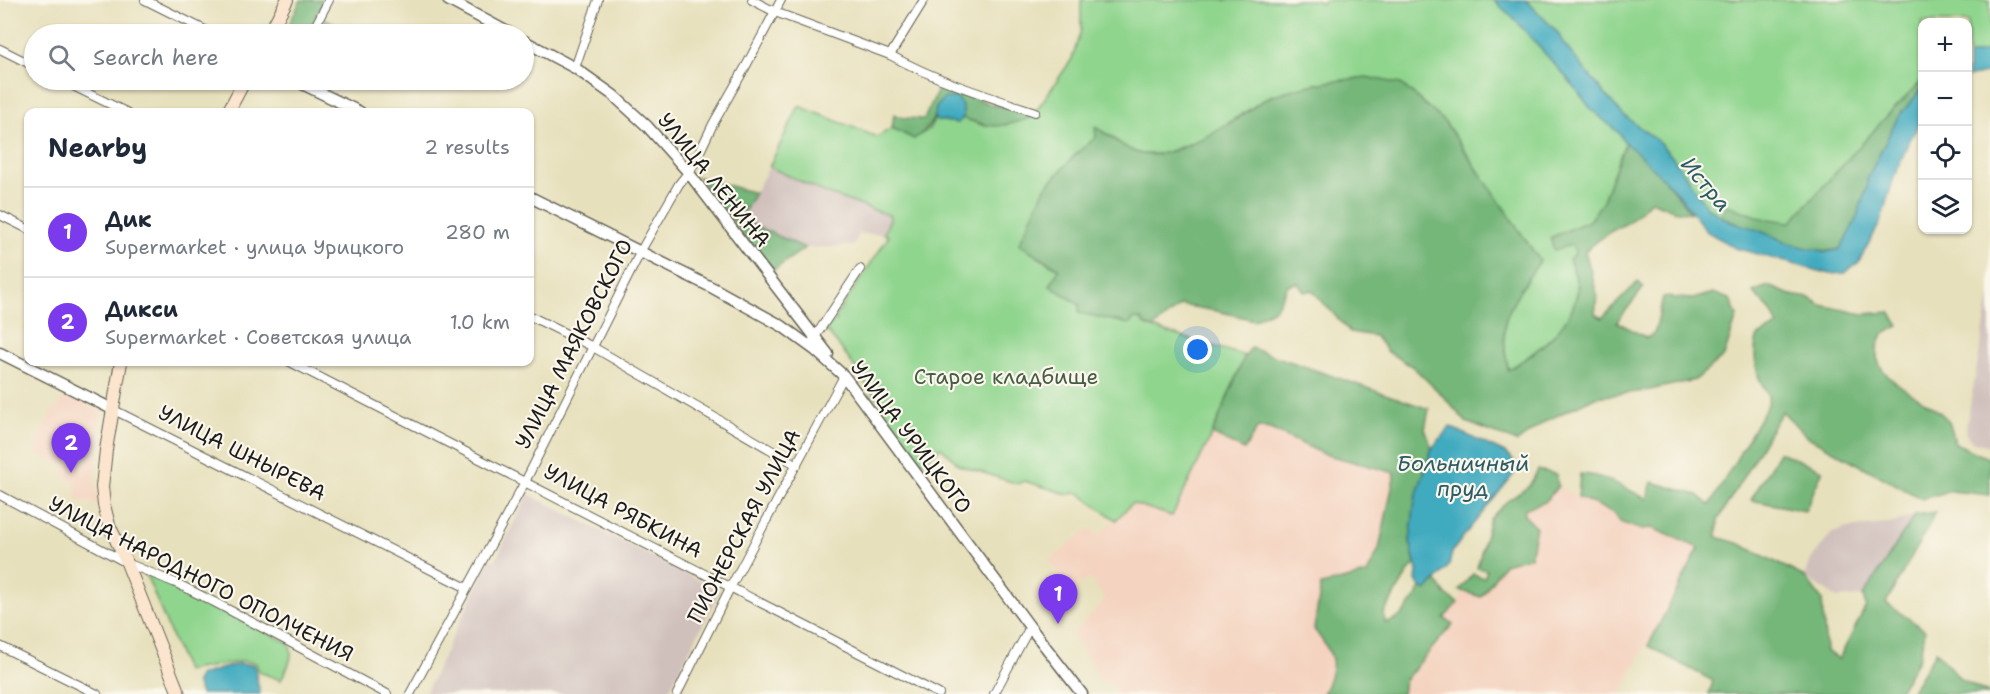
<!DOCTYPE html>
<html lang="en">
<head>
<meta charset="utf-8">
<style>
	:root { --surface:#fff; --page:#f6f6f7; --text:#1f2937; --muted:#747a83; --line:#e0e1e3; --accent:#7c3aed }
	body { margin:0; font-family:"Shantell Sans",sans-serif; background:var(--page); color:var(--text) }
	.controls { position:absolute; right:18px; top:18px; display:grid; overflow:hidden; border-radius:12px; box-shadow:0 2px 4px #0004 }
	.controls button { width:54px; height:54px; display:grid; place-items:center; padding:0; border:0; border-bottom:2px solid var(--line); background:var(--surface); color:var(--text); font:30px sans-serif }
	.you { position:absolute; left:1198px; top:350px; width:21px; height:21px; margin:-15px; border:4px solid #fff; border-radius:50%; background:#1a73e8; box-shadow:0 0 0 9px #1a73e833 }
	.badge { display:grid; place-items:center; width:39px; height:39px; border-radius:50%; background:var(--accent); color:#fff; font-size:20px; font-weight:700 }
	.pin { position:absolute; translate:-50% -50px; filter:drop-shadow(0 2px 3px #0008) }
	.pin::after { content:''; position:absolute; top:32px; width:21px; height:18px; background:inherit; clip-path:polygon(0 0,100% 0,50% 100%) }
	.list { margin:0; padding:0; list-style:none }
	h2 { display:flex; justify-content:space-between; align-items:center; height:78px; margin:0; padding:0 24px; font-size:26px }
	h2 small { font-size:20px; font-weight:400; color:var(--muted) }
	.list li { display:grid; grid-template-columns:39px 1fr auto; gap:18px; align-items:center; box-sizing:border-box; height:90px; padding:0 24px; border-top:2px solid var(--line) }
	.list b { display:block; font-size:22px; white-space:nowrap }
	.list p { margin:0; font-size:20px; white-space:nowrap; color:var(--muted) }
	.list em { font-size:20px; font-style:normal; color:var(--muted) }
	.icon { flex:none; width:33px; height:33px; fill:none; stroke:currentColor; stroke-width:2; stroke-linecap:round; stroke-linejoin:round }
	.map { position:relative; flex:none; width:1990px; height:694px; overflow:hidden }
	.search { position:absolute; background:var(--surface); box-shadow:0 2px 4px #0004; left:24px; top:24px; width:510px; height:66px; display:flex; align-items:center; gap:15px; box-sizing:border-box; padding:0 21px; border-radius:33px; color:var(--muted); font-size:22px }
	.panel { position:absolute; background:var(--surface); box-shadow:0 2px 4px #0004; left:24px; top:108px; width:510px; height:258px; border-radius:12px }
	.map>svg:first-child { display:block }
</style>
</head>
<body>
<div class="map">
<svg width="1990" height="694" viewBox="0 0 1990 694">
	<rect width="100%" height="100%" fill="#fbf7ec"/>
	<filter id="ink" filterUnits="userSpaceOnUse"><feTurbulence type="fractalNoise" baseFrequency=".0167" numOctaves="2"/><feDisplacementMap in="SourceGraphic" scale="12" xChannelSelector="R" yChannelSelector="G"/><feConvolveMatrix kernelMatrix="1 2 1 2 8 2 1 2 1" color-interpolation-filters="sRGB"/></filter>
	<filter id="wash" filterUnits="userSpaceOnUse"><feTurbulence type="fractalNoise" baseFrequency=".008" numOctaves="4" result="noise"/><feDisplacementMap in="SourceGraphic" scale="24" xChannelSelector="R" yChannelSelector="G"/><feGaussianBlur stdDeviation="1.35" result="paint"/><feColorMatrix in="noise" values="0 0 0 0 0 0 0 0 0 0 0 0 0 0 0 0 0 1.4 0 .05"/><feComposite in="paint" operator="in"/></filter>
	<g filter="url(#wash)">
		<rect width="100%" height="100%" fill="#e7e0bc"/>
		<g fill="#f4d3c0">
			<path d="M1245 356 1422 423 1371 599 1391 682 1458 603 1470 578 1487 584 1524 503 1547 484 1558 486 1578 497 1699 548 1648 646 1645 645 1621 694H1114L1116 692 1109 681 1104 683 1072 634 1106 599 1089 578 1072 589 1049 561 1088 529 1098 535 1132 503 1172 516 1212 434Z"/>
			<path d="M65 393 102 412 94 481 100 505 76 499V483L66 480 67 477 62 475 65 463 63 465 33 453 53 407 59 408Z"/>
		</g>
		<g fill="#d0c0bc">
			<path d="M769 167 828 194 891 216 884 234H859L853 246 805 248 740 219Z"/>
			<path d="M1990 295V446L1971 441 1965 432Z"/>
			<path d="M528 494 720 591 667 694H425L490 559 495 561Z"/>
			<path d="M1915 515 1863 596 1837 598 1805 577 1811 559 1832 533 1847 528 1894 523Z"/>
		</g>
		<g fill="#90d58e" stroke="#567855" stroke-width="1.5">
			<path d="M1081 0H1317L1322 4 1324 0H1494L1517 22 1573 85 1591 109 1620 134 1625 143 1602 203 1589 221 1550 238 1571 245 1576 250 1574 255 1569 259C1572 268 1579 282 1577 291 1572 327 1537 352 1508 370 1506 356 1502 337 1505 323 1508 307 1530 274 1540 261L1445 122 1401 84 1319 83 1270 96 1208 136 1163 154H1141L1126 148 1111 136 1097 137 1077 153 1045 188 1036 256 1059 269 1050 286 1079 304 1142 320 1144 324 1153 328 1245 356 1212 434 1172 516 1132 503 1116 520 1079 493 1067 494 1024 481 1018 484 959 465 941 447 922 463 843 351 825 329 837 320 835 317 889 236 884 234 891 216 828 194 769 167 799 106 877 137 892 128 914 139 929 129 934 120 957 123 963 118 984 126 1034 114 1072 59 1081 30Z"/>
			<path d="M1526 0H1990V50L1968 56V22H1922V89L1911 101 1855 222H1730L1707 207 1674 159 1659 142 1621 113 1609 99 1563 43 1558 33Z"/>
			<path d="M145 572 289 643C295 657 287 668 281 680L259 672 256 663 243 661 186 671Z"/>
		</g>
		<g fill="#74b679" stroke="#48694a" stroke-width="1.5">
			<path d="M301 0H324L307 34H284Z"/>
			<path d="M324 18 334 23 328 34H315Z"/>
			<path d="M1367 77 1401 84 1445 122 1540 261C1530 275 1509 306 1505 322 1502 337 1506 355 1508 370 1537 352 1572 327 1578 290 1579 281 1572 268 1569 259L1574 255 1576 250 1571 245 1554 250 1550 238 1589 221 1602 203 1625 143C1641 151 1681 198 1691 213L1673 210 1651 201 1629 222 1608 233 1585 251 1597 294 1595 314 1602 318 1638 282 1644 287 1617 322 1647 338 1655 332 1663 297 1693 299 1713 293 1730 299 1737 316 1724 356 1695 380 1645 391 1595 397 1546 421 1517 442 1466 422 1442 395 1413 367 1388 352 1375 336 1350 332 1312 290 1304 292 1298 283 1288 285 1276 308 1254 320 1217 311 1181 305 1153 328 1144 324 1142 320 1134 319 1129 324 1079 313V304L1050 286 1059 269 1019 244 1045 188 1077 153 1096 137 1095 127C1110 135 1123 148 1138 153 1168 162 1216 132 1241 116 1251 110 1261 100 1272 96 1302 84 1335 81 1367 77Z"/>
			<path d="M1922 81V89L1898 117 1867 179V187L1855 222 1840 249C1808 256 1780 238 1751 228 1740 224 1731 222 1721 216L1727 205 1761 218 1791 222 1886 117Z"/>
			<path d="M944 85 992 105H999L1032 114 1030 118C1001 128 992 129 963 118V109L936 108C933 124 927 130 914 139L892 128 894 114 904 118 924 119 939 88Z"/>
			<path d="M698 177 755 193 740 219 805 248 772 271Z"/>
			<path d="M1768 286 1791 295 1809 298 1821 305 1863 314 1890 312 1899 326 1883 334C1881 339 1877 346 1877 351 1873 382 1934 400 1948 421 1952 426 1953 436 1955 443L1990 459V495L1950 491 1922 499 1806 436 1782 411 1718 520 1717 537 1740 544 1805 577 1822 600 1826 651 1839 659 1866 606 1863 596 1915 515 1936 512 1886 603 1925 630 1919 658 1897 694H1709L1713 681 1648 646 1699 548 1652 528 1639 529 1620 522 1614 513 1578 497 1580 474C1603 474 1627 489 1647 499L1652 482 1698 495 1710 505 1768 404C1770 392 1763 388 1759 378 1755 364 1753 348 1758 336L1778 326 1771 311 1753 292Z"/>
			<path d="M1251 348 1429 409 1425 429 1432 448 1415 500 1410 541 1415 564 1409 571 1384 613 1385 623C1403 620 1412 603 1421 588L1426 591 1436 580 1446 595 1458 603 1444 618 1453 624 1404 681 1402 694H1323C1339 661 1334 657 1314 629L1321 585 1367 574 1379 549 1395 473 1324 454 1270 429 1258 427 1244 450 1212 434 1245 356Z"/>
			<path d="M1779 452 1823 470 1805 511 1751 500Z"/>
			<path d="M1538 470 1556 474 1558 486 1545 502 1526 508 1524 515 1536 527 1530 557 1504 564 1481 597 1459 590 1473 574 1484 578 1487 570 1477 568 1490 519 1506 502 1529 486Z"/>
			<path d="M1936 651 1960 679 1990 694H1910Z"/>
		</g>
		<g fill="#3faabf" stroke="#2e636e" stroke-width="1.5">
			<path d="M1494 0H1526L1558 33 1563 43 1609 99 1621 113 1659 142 1674 159 1707 207 1730 222 1753 228 1794 245 1828 252 1840 249 1855 222 1867 187V179L1898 117 1922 89V119L1909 142 1894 177 1880 223 1858 263 1844 273 1830 274 1735 248 1706 231 1682 198 1639 154 1625 143 1620 134 1591 109 1573 85 1517 22Z"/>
			<path d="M1990 50V72L1968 77V56Z"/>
			<path d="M944 98H958L963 109V118L958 123 934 120 936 108Z"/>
			<path d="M1450 427 1505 453 1515 462 1514 474 1466 533 1452 552 1449 566 1426 591 1421 588 1416 580 1417 571 1410 541 1415 500 1432 448Z"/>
			<path d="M238 664 254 665 260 694H201L196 682 200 675Z"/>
		</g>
	</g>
	<g filter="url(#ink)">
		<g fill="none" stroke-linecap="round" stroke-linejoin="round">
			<defs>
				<g id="minor">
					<path d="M145 0 213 34"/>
					<path d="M752 0 775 12 890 55C935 80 986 96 1035 112"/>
					<path d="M311 34 329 0"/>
					<path d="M0 49 34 66"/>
					<path d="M890 55 924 0"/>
					<path d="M575 68 598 0"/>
					<path d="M61 80 126 112"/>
					<path d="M0 215 28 229"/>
					<path d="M530 316 593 347 797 465"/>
					<path d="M813 340 860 269"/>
					<path d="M290 362C507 471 722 584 939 694"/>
					<path d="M112 409 467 588"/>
					<path d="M0 495 127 563 178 584 216 603 387 694"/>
					<path d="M0 646 97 694"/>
					<path d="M410 694 526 480 643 247 679 184 692 168 713 124 746 66 781 0"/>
					<path d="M677 694 730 588 844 376"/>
					<path d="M994 694 1030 627"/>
				</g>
				<g id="tertiary">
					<path d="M448 0 511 34"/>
					<path d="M524 41 575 68 613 95 647 126 688 172 828 354"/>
					<path d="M294 80 360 112"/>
					<path d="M530 197 713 288 782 326 815 350 844 376 1030 627 1082 694"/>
					<path d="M0 353 112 409"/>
				</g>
				<g id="secondary">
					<path d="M269 34 287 0"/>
					<path d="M228 112 245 80"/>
					<path d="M121 362 106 450 102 487 104 505 109 525 127 563 179 694"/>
				</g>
			</defs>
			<use href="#minor" stroke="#636154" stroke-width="10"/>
			<use href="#tertiary" stroke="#636154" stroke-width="13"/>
			<use href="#secondary" stroke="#636154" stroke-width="14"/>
			<use href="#minor" stroke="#fff" stroke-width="8"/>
			<use href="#tertiary" stroke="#fff" stroke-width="10"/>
			<use href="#secondary" stroke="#fbe5cf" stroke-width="12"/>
		</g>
	</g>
	<g text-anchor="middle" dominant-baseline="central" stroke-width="4.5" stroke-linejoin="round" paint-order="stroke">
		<g font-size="21" fill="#1c1c1c" stroke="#fbf7ec">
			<text transform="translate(714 180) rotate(51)">УЛИЦА ЛЕНИНА</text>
			<text transform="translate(574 344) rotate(-63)">УЛИЦА МАЯКОВСКОГО</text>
			<text transform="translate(911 437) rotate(53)">УЛИЦА УРИЦКОГО</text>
			<text transform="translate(242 453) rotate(27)">УЛИЦА ШНЫРЕВА</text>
			<text transform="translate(623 511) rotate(28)">УЛИЦА РЯБКИНА</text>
			<text transform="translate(744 526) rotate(-62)">ПИОНЕРСКАЯ УЛИЦА</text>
			<text transform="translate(201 579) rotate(27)">УЛИЦА НАРОДНОГО ОПОЛЧЕНИЯ</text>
		</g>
		<g font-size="21" fill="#455d44" stroke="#fbf7ec">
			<text x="1006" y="377">Старое кладбище</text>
		</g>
		<g font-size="22" font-style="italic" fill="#2c5c65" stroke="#fbf7ec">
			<text transform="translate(1706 184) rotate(50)">Истра</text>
			<text x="1463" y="463">Больничный<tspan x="1463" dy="25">пруд</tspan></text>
		</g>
	</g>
</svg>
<div class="controls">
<button>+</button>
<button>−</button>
<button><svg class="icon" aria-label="locate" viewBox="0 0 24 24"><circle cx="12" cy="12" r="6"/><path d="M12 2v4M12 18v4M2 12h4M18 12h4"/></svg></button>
<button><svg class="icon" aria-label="layers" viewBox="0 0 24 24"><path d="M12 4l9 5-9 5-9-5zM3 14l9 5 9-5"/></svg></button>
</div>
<div class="you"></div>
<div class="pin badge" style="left:1058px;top:624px">1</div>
<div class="pin badge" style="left:71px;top:473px">2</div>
<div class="search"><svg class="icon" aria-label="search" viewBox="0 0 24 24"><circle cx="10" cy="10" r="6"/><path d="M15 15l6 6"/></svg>Search here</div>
<section class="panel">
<h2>Nearby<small>2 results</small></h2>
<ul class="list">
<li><span class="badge">1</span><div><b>Дик</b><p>Supermarket · улица Урицкого</p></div><em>280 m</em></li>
<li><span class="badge">2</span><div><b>Дикси</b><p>Supermarket · Советская улица</p></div><em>1.0 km</em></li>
</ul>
</section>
</div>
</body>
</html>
